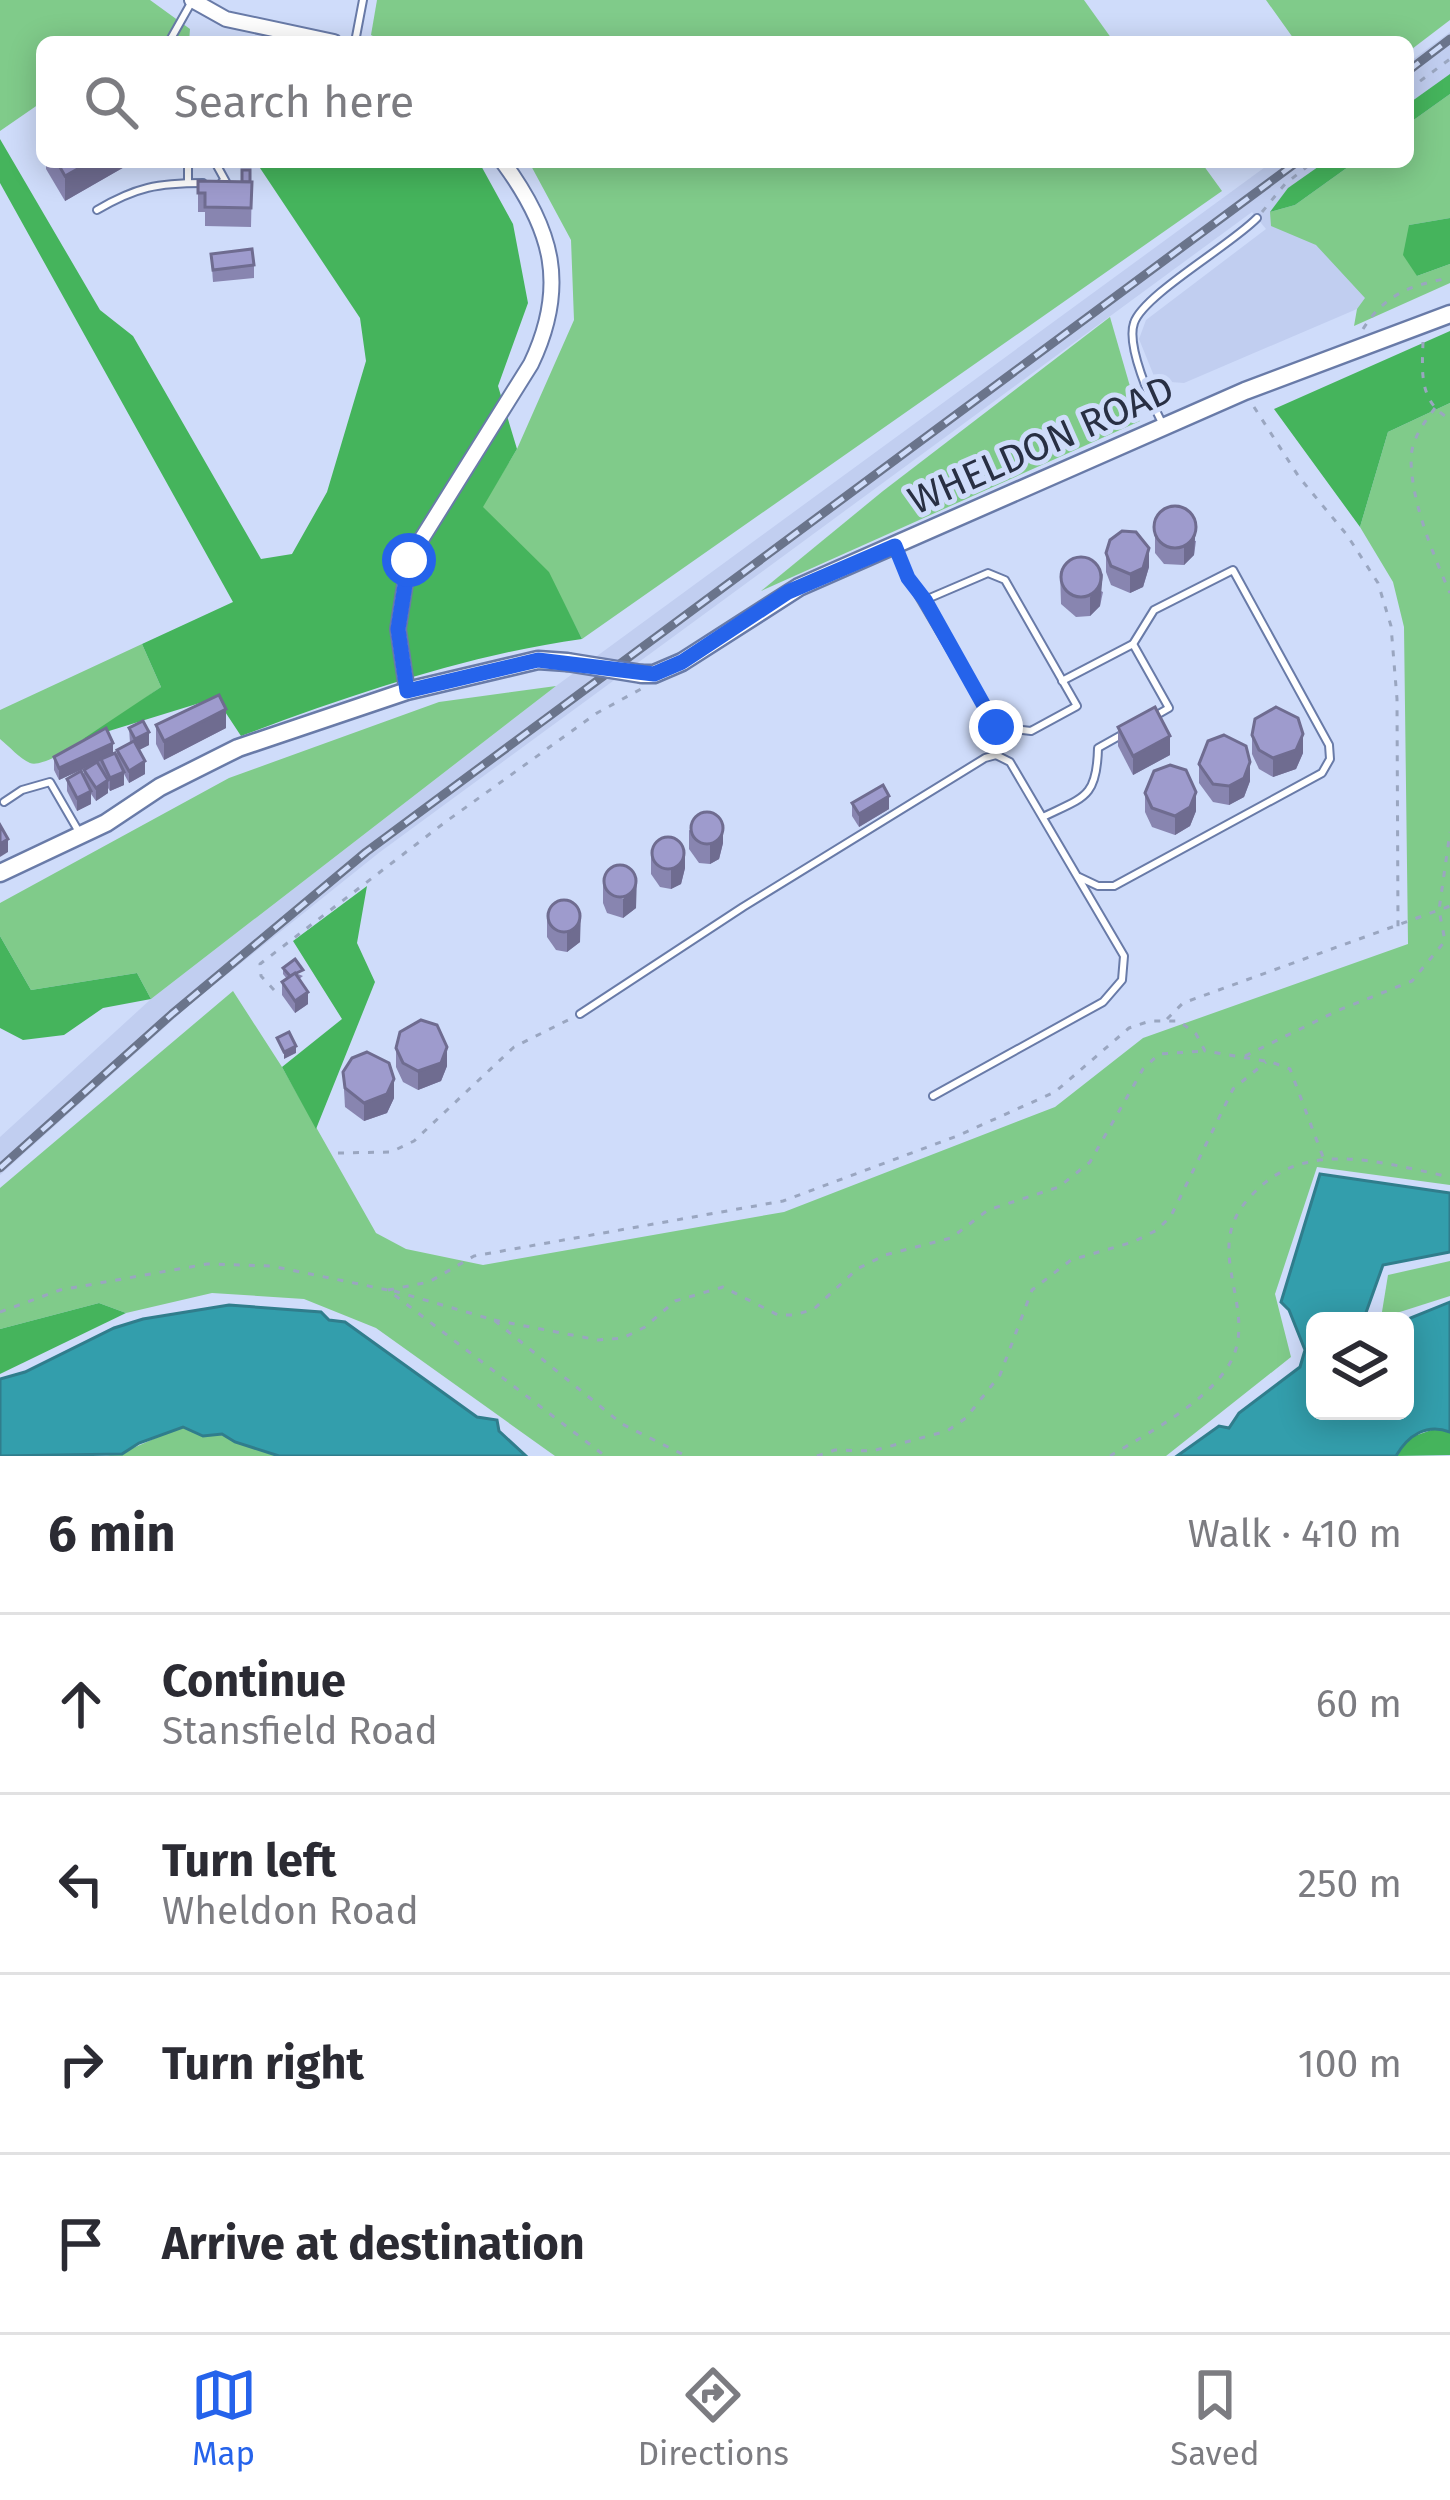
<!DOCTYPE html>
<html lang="en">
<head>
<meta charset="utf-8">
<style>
	:root { --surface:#fff; --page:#f2f2f3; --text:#2b2b33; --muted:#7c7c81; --line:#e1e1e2; --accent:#2563eb }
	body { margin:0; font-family:"Fira Sans",sans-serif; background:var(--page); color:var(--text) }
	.controls { position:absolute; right:36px; bottom:36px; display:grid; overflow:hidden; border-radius:18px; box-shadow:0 6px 30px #0003 }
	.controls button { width:108px; height:108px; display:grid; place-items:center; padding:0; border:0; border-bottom:3px solid var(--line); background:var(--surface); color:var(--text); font:60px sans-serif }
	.stop { position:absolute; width:36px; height:36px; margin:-27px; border:9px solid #2563eb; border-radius:50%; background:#fff }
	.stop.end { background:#2563eb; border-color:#fff; box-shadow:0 3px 12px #0008 }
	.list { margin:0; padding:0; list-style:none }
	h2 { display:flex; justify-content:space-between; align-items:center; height:156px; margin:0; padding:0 48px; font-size:51px }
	h2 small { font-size:39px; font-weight:400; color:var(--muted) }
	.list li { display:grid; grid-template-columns:78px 1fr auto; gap:36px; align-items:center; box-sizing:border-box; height:180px; padding:0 48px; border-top:3px solid var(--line) }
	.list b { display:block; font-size:45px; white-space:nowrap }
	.list p { margin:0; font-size:39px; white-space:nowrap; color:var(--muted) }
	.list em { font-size:39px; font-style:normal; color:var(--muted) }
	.icon { flex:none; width:66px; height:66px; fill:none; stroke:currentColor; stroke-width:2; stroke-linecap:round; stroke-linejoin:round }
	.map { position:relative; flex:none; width:1450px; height:1456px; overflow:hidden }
	.search { position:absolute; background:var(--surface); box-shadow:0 6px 30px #0003; left:36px; right:36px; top:36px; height:132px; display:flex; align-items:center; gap:30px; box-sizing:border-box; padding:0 42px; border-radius:18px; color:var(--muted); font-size:45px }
	.sheet { height:876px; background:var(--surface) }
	nav { display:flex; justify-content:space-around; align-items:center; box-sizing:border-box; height:168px; border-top:3px solid var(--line); background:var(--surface); font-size:33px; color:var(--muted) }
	nav a { display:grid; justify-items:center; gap:6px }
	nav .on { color:var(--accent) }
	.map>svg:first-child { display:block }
</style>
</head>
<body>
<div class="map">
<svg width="1450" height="1456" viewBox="0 0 1450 1456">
	<rect width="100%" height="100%" fill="#cfdcfa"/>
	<path fill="#c1cef0" d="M1450 32V245L1419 261 1357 309 1184 383 1156 381 1139 339 1146 320 1266 229 1252 212 380 852 195 1000 0 1175V1137L151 999 556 686 1272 162H1408V63Z"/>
	<g fill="#80cb8a">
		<path d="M0 0H150L190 29 189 42H42V102L0 131Z"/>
		<path d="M377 0H1084L1114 42H384L371 35Z"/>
		<path d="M1266 0H1450V20L1408 52V42H1296Z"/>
		<path d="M1450 94V218L1409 225 1417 276 1450 264V283L1354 326 1357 309 1365 298 1316 245 1271 226 1270 212 1295 205 1355 162H1408V124Z"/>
		<path d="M529 162H1201L1222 191 582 639 548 572 482 507 517 449 574 320 571 240Z"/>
		<path d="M1110 317 1140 421 761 591 883 491Z"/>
		<path d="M1450 403V1185L1317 1167 1275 1294 1291 1357 1166 1456H555L376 1328 304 1299 212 1293 126 1313 99 1303 0 1329V1188L233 991 282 1067 376 1233 406 1249 483 1265 784 1212 1055 1107 1143 1038 1408 944 1404 627 1393 582 1360 527 1388 432Z"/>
		<path d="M142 644 161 687C140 701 51 771 30 763 20 759 9 746 0 739V710Z"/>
		<path d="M556 686 151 999 137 973 31 990 0 936V903L229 778 439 702Z"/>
		<path d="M1450 1261V1296L1381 1318 1388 1275Z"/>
		<path d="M183 1427C216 1434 250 1440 279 1456H106C132 1452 157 1435 183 1427Z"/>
	</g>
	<g fill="#45b45c">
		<path d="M1450 74V94L1408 124V104Z"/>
		<path d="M0 139 100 310 133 336 261 559 292 554 327 492 366 361 360 318 256 162H479L513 224 528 303 498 386 517 449 483 507 549 572 582 639C466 655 351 695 241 736L216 698 83 739 161 687 142 644 233 602 0 183Z"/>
		<path d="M1325 162H1355L1295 205 1270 212 1288 188Z"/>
		<path d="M1450 218V264L1417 276 1403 255 1409 225Z"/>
		<path d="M1450 331V403L1388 432 1360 527 1274 409Z"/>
		<path d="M367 886 357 943 375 982 316 1129 282 1067 342 1019 293 941Z"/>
		<path d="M0 936 31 990 137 973 151 999 103 1008 64 1035 23 1040 0 1028Z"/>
		<path d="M99 1303 126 1313 0 1374V1329Z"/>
		<path d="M1440 1427 1450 1432V1455L1396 1456 1403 1440Z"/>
	</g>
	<g fill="#339eac" stroke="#307d8c" stroke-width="3">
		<path d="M1320 1174 1450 1193V1252L1383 1265 1363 1321H1315V1411H1405L1403 1321 1450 1302V1432C1427 1423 1408 1435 1396 1456H1177L1219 1426 1229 1428 1239 1413 1300 1367 1305 1350 1289 1310 1281 1302Z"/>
		<path d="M229 1305 321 1312 329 1320 345 1322 477 1417 497 1420 499 1431 526 1456H279L235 1442 222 1434 203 1436 183 1427 139 1443 122 1454 0 1456V1379L25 1372 114 1328 143 1319Z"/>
	</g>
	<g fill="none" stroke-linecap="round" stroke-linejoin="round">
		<defs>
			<g id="service">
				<path d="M169 42 191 3"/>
				<path d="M355 42 363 0"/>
				<path d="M188 162V182"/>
				<path d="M215 162 226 182H222"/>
				<path d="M97 210C136 187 158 183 203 183"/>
				<path d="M1162 423C1151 401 1126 346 1134 323 1143 295 1231 245 1257 218"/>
				<path d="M925 600 988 573 1005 580 1077 706 1031 731 996 727"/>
				<path d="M1062 681 1133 644 1169 708 1155 716"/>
				<path d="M4 802 22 790 50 782 79 832"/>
				<path d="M1043 817C1084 797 1097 798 1098 748L1123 734"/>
				<path d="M1079 877 1098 886H1114L1322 773 1330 759 1329 745 1233 570 1154 610 1133 644"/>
				<path d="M580 1014 743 907 985 758 996 755V727L908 578 896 550"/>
				<path d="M933 1096 1103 1002 1122 980 1124 956 1010 762 996 755"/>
			</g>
			<g id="minor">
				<path d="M192 0 226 19 334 42"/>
				<path d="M407 691 398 629 409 559 531 364C568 286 553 230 503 162"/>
			</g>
			<g id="tertiary">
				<path d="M642 674H654L682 662 799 587 1245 391 1450 314"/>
				<path d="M0 873 106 823 160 787 238 748 407 691 538 660 567 662"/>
			</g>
		</defs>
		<use href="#service" stroke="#697ba8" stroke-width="10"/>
		<use href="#minor" stroke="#697ba8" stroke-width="18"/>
		<use href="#tertiary" stroke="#697ba8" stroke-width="21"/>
		<g stroke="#9aa6c0" stroke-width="3" stroke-dasharray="6 9" stroke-linecap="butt">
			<path d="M1408 90 1450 59"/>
			<path d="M1262 212 1285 184 1313 162"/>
			<path d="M1363 329C1385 294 1411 285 1450 278"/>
			<path d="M1423 342C1422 373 1419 402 1450 419"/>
			<path d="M1254 407 1299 477 1347 535 1378 583 1391 626 1397 699 1398 927"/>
			<path d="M1435 408C1424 423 1412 438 1411 458 1411 502 1433 554 1450 593"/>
			<path d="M274 990 261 976 260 964 444 823 597 713 641 689"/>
			<path d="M1167 1019 1183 1003 1450 906"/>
			<path d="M1245 1056 1339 1010 1412 981 1445 941 1439 910 1450 832"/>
			<path d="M338 1153 391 1152 414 1141 514 1047 572 1018"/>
			<path d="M388 1290 429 1282 474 1256 783 1201 957 1136 1055 1092 1129 1028 1150 1021H1179L1196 1034 1205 1051 1271 1062 1290 1069 1323 1157"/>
			<path d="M394 1291 494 1320 622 1424 686 1456"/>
			<path d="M0 1312 60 1290 207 1264 271 1266 388 1290 605 1456"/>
			<path d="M494 1320 598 1340 623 1338 645 1327 675 1301 723 1287 778 1315H795L814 1309 857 1269 885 1255 951 1238 988 1210 1059 1187 1090 1162 1143 1069 1159 1054 1204 1051"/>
			<path d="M817 1456 835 1450 872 1451 947 1431 966 1418 1000 1375 1032 1290 1071 1260 1133 1242 1157 1230 1171 1216 1233 1089 1266 1062"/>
			<path d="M1110 1456C1148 1433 1220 1396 1235 1352 1246 1319 1230 1285 1229 1252 1228 1229 1236 1211 1252 1195 1304 1137 1383 1163 1450 1177"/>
		</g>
		<use href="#service" stroke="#fff" stroke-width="6"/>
		<use href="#minor" stroke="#fff" stroke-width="14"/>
		<use href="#tertiary" stroke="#fff" stroke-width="16"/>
		<defs>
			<g id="rail">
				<path d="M1408 71 1450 39"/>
				<path d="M0 1168 172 1014 366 852 1297 162"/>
			</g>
		</defs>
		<use href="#rail" stroke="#6a748b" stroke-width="9"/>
		<use href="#rail" stroke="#cfdcfa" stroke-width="4.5" stroke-dasharray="14" stroke-linecap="butt"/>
		<defs>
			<path id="tertiary-bridge" d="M567 662 642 674"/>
		</defs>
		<use href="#tertiary-bridge" stroke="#697ba8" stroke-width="21" stroke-linecap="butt"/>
		<use href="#tertiary-bridge" stroke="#fff" stroke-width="16"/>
	</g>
	<g fill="#8885b0">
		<path d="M46 162H133L65 201 46 169Z"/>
		<path d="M198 181 252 182 251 227 205 226V212H198Z"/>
		<path d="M211 254 254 265V278L213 282Z"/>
		<path d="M1155 534 1196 541 1194 555 1184 565 1164 564 1155 553Z"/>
		<path d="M1106 553 1149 567 1143 587 1130 593 1111 585 1106 572Z"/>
		<path d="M1060 571 1103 592 1100 606 1090 616 1076 617 1061 604Z"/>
		<path d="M156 725 226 728 164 760 156 744Z"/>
		<path d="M1118 727 1170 755 1133 775 1118 746Z"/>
		<path d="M129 728 149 745 139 750 145 774 129 783 124 774V785L110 791 108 788V793L96 801 91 794V804L77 811 67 791V779L84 777V770L92 765 59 780 54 770V757L113 754 117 757V750L130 743Z"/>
		<path d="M1252 735 1303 753 1296 769 1273 777 1259 769 1252 754Z"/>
		<path d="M1199 764 1250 781 1244 797 1229 805 1213 802 1199 783Z"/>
		<path d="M1145 793 1196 811 1190 826 1175 835 1152 827 1145 812Z"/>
		<path d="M852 803 889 809 859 827 852 816Z"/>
		<path d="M689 830 723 843 719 859 710 864 699 863 689 849Z"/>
		<path d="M651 855 685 868 681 884 671 889 660 887 651 874Z"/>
		<path d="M603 884 636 908 623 918 607 913 603 903Z"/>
		<path d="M547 918 580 942 567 952 556 950 547 937Z"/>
		<path d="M283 968 303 976 299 979 308 1004 295 1013 282 995V982L287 979 283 974Z"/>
		<path d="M396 1048 447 1066 441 1081 418 1090 403 1082 396 1067Z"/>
		<path d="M343 1072 394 1098 387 1113 364 1121 345 1107Z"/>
	</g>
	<g fill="#6f6c90">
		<path d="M90 162H133L65 201V176Z"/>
		<path d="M1196 522 1194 555 1184 565V546Z"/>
		<path d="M1149 548V567L1143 587 1130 593V574Z"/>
		<path d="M1103 573 1100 606 1090 616V597Z"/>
		<path d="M226 709V728L164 760V741Z"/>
		<path d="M149 732V745L135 752V739Z"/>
		<path d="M1303 734V753L1296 769 1273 777V758Z"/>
		<path d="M1170 736V755L1133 775V756Z"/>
		<path d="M113 743V755L59 780V768Z"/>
		<path d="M145 761V774L129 783V771Z"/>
		<path d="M1250 762V781L1244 797 1229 805V786Z"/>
		<path d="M124 772V785L110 791V778Z"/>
		<path d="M108 780V793L96 801V788Z"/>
		<path d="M91 791V804L77 811V798Z"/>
		<path d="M1196 792V811L1190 826 1175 835V816Z"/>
		<path d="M889 796V809L859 827V814Z"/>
		<path d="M723 824V843L719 859 710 864V845Z"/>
		<path d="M8 839V852L0 857V844Z"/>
		<path d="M685 849V868L681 884 671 889V870Z"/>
		<path d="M637 877 636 908 623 918V899Z"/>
		<path d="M581 912 580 942 567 952V933Z"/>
		<path d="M308 992V1004L295 1013V1001Z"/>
		<path d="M296 1046V1053L284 1059V1052Z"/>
		<path d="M447 1047V1066L441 1081 418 1090V1071Z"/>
		<path d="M394 1079V1098L387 1113 364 1121V1103Z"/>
	</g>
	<g fill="#9e9bcd" stroke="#6f6c90" stroke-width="3">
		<path d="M57 162H90L65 176Z"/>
		<rect x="242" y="170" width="8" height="12"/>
		<path d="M198 181 252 182 251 208 205 207V193H198Z"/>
		<path d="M252 249 254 265 213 270 211 254Z"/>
		<circle cx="1175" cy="527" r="21"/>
		<path d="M1122 531 1136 532 1149 548 1143 568 1130 574 1111 566 1106 553 1110 540Z"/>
		<circle cx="1081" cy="577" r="20"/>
		<path d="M219 695 226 709 164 741 156 725Z"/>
		<path d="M1155 707 1170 736 1133 756 1118 727Z"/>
		<path d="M1276 707 1298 718 1303 734 1296 750 1273 758 1259 750 1252 735 1255 719Z"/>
		<path d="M143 721 149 732 135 739 129 728Z"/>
		<path d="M106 728 113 743 59 768 54 757Z"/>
		<path d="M1224 735 1246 746 1250 762 1244 778 1229 786 1213 784 1199 764 1208 741Z"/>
		<path d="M134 741 145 761 129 771 117 750Z"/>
		<path d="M115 753 124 772 110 778 101 759Z"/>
		<path d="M97 762 108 780 96 788 84 770Z"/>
		<path d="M1170 765 1186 770 1196 792 1190 807 1175 816 1152 808 1145 793 1154 771Z"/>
		<path d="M81 771 91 791 77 798 67 779Z"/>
		<path d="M883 785 889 796 859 814 852 803Z"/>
		<circle cx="707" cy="828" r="16"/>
		<path d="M0 825 8 839 0 844Z"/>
		<circle cx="668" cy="853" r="16"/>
		<circle cx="620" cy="881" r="16"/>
		<circle cx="564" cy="916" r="16"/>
		<path d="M295 959 303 970 290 976 283 968Z"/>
		<path d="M295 973 308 992 295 1001 282 982Z"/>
		<path d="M421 1020 437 1025 447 1047 441 1063 418 1071 403 1063 396 1048 400 1032Z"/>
		<path d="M289 1032 296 1046 284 1052 277 1038Z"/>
		<path d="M367 1052 389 1063 394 1079 387 1094 364 1103 345 1088 343 1072 352 1058Z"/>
	</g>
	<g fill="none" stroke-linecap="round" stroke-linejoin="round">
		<path stroke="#2563eb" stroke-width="15" d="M409 560 398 629 407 691 538 660 654 674 682 662 788 592 895 546 908 578 925 600 996 727"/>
	</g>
	<g text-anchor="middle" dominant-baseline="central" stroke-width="10" stroke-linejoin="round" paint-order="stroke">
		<g font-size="39" fill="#282f43" stroke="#cfdcfa">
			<text transform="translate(1041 445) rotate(-24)">WHELDON ROAD</text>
		</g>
	</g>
</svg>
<div class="controls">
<button><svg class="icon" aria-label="layers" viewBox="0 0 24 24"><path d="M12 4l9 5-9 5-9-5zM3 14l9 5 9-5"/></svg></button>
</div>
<div class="stop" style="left:409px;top:560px"></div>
<div class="stop end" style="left:996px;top:727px"></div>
<div class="search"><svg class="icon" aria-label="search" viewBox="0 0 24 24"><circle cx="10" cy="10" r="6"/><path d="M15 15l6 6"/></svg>Search here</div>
</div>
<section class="sheet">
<h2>6 min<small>Walk · 410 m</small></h2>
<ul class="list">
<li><svg class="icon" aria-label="ahead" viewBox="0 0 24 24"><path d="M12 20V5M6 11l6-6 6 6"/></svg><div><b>Continue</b><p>Stansfield Road</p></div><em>60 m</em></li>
<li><svg class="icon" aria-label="left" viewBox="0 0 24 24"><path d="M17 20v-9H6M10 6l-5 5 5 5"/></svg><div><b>Turn left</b><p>Wheldon Road</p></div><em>250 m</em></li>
<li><svg class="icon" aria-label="right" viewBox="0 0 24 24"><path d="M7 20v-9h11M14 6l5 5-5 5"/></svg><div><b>Turn right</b></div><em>100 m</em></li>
<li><svg class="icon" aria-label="arrive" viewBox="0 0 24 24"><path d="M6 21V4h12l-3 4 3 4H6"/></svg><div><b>Arrive at destination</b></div></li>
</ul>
</section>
<nav>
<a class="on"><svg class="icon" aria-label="map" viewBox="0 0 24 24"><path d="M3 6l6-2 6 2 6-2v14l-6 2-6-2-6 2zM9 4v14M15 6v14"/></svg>Map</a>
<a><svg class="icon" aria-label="directions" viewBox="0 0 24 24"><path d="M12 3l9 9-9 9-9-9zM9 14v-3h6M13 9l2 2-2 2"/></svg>Directions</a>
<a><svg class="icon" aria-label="saved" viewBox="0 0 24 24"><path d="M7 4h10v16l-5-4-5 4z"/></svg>Saved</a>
</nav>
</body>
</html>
